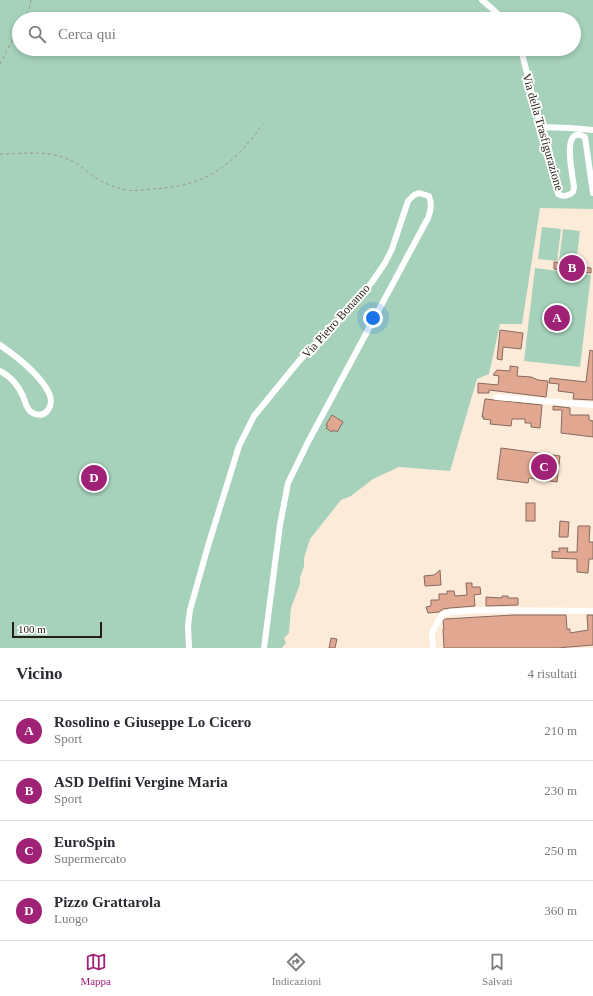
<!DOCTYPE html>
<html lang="it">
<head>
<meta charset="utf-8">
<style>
	:root { --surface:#fff; --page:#f2f2f3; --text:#2b2b33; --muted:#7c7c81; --line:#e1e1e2; --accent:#9f2276 }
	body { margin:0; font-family:"Times New Roman",serif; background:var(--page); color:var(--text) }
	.scale { position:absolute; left:12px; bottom:10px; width:90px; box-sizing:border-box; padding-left:4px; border:2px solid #251d16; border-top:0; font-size:11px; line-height:14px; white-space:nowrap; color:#251d16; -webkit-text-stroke:3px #fff; paint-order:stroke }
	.you { position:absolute; left:373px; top:318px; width:14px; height:14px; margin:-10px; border:3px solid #fff; border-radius:50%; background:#1a73e8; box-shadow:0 0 0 6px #1a73e833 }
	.badge { display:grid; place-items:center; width:26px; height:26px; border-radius:50%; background:var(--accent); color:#fff; font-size:13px; font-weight:700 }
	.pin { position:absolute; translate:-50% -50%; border:2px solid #fff; box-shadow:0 1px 4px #0006 }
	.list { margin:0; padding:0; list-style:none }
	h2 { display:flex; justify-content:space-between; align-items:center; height:52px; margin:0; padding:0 16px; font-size:17px }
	h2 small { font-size:13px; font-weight:400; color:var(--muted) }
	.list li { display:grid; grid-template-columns:26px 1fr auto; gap:12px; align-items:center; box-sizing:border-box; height:60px; padding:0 16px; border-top:1px solid var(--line) }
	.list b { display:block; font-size:15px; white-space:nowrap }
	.list p { margin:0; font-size:13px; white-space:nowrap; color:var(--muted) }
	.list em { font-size:13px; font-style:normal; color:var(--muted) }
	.icon { flex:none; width:22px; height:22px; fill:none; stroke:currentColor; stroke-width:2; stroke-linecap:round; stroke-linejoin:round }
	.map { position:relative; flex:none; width:593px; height:648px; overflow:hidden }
	.search { position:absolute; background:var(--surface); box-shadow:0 2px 6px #0003; left:12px; right:12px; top:12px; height:44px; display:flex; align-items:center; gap:10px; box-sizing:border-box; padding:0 14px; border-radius:22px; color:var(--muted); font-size:15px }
	.sheet { height:292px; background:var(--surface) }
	nav { display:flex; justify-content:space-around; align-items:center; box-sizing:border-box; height:56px; border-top:1px solid var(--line); background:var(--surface); font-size:11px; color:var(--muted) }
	nav a { display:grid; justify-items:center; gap:2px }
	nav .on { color:var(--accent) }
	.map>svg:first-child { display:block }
</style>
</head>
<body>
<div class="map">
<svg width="593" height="648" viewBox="0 0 593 648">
	<rect width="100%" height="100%" fill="#fdebda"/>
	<g fill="#a6d2bc" fill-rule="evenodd">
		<path d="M0 0H593V209L540 208 522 324H500L489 374 477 379 450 471 399 467 373 479 351 496 341 500 310 539 304 558V566L300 578V584L291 608 289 633 284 638 286 643 282 648H0ZM19 19H574V49H19Z"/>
		<path d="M542 227 561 229 557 261 538 259Z"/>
		<path d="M563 229 580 231 576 264 559 262Z"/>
		<path d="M535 268 591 275 580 367 524 361Z"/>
	</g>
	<g fill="#e2a790" stroke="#856a60">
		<path d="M554 262 563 263V265L591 268V273L554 269Z"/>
		<path d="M500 330 523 333 521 349 503 347 502 360 497 359Z"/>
		<path d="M590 350 593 351V400L573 399 574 393 558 391 559 384 549 383 550 378 586 382Z"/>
		<path d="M510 366 518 367 517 376 531 377 538 380 548 381 546 397 489 390V393H478V383L498 385 499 376 493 375 497 370 510 371Z"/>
		<path d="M485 399 542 405 540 428 531 427V423H525V419H512L511 426 490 424 491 420 483 419 484 417H482Z"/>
		<path d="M553 406 570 408V415H589V420L593 421V437L561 433 562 410H553Z"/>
		<path d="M332 415 343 422 337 432 333 430 332 432 326 428 328 426 326 425Z"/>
		<path d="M501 448 560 456 557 482 529 478 528 483 497 479Z"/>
		<rect x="526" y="503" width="9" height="18"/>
		<path d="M560 521 569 522 568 537H559Z"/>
		<path d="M578 526H590L589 542H593V559H589L588 573 577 572V559L552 558V551L559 552V548H568L567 552H577Z"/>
		<path d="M440 570 441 585 425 586 424 576 434 575Z"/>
		<path d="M466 583H472V587H480L481 594 474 595 475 606 450 608 443 609 439 612 428 613 426 607 431 606V600H439V594H447V591H454L455 596 467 595Z"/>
		<path d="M502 596H508V598H518V605L486 606V597L502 598Z"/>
		<path d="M513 615H566L567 629H570V633L588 630 587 615H593V645L557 648H444L443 629H444L443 621 445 619Z"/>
		<path d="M331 638 337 639 335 648H329Z"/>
	</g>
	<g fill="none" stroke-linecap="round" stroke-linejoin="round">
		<g stroke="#a29487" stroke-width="1" stroke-dasharray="3 3" stroke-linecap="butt">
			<path d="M23 19 29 10 31 0"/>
			<path d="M0 64 19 27"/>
			<path d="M0 154C28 154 48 149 74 162 82 166 87 172 94 177 102 182 113 187 122 189 131 192 143 190 152 189 170 188 190 185 206 177 228 167 249 144 263 124"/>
		</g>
		<g stroke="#fff" stroke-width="6">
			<path d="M482 0 504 19"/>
			<path d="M521 49 534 102 548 144 558 194C563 197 569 196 573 192L574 187C573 177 564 139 576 135 580 134 582 135 585 137L593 193"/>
			<path d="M542 127 570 128 593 130"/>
			<path d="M0 345C16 356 40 375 49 393 55 406 45 421 31 412 26 408 25 401 23 396 18 385 10 376 0 371"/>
			<path d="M496 397 593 405"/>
			<path d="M189 648 188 626 190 610 208 546 239 446 254 416 299 361 358 300 372 282 385 263 392 249 408 201 414 195 419 193 429 196C432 205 431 210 428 218L308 442 288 483 280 525 264 648"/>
			<path d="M433 648 432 633 436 625 442 615 450 612 482 610 593 611"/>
		</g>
	</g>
	<g text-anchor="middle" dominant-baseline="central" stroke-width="4" stroke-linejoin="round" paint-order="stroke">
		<g font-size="12" fill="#251d16" stroke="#fff">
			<text transform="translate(543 132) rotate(74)">Via della Trasfigurazione</text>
			<text transform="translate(336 321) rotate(-48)">Via Pietro Bonanno</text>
		</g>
	</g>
</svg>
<div class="scale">100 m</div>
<div class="you"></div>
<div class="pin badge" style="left:557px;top:318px">A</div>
<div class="pin badge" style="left:572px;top:268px">B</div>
<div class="pin badge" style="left:544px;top:467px">C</div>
<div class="pin badge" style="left:94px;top:478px">D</div>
<div class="search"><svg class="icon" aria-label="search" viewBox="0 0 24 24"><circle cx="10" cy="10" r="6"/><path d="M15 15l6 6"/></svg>Cerca qui</div>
</div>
<section class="sheet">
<h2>Vicino<small>4 risultati</small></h2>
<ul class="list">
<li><span class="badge">A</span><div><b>Rosolino e Giuseppe Lo Cicero</b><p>Sport</p></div><em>210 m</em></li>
<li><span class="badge">B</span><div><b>ASD Delfini Vergine Maria</b><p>Sport</p></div><em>230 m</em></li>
<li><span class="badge">C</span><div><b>EuroSpin</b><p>Supermercato</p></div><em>250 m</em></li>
<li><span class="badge">D</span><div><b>Pizzo Grattarola</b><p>Luogo</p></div><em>360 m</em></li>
</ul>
</section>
<nav>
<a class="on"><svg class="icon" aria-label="map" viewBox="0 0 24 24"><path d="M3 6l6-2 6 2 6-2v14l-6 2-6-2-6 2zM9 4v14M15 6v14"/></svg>Mappa</a>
<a><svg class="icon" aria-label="directions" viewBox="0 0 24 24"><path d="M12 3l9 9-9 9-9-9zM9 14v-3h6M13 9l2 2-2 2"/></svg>Indicazioni</a>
<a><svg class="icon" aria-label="saved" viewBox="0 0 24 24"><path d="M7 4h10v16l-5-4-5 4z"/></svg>Salvati</a>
</nav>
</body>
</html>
